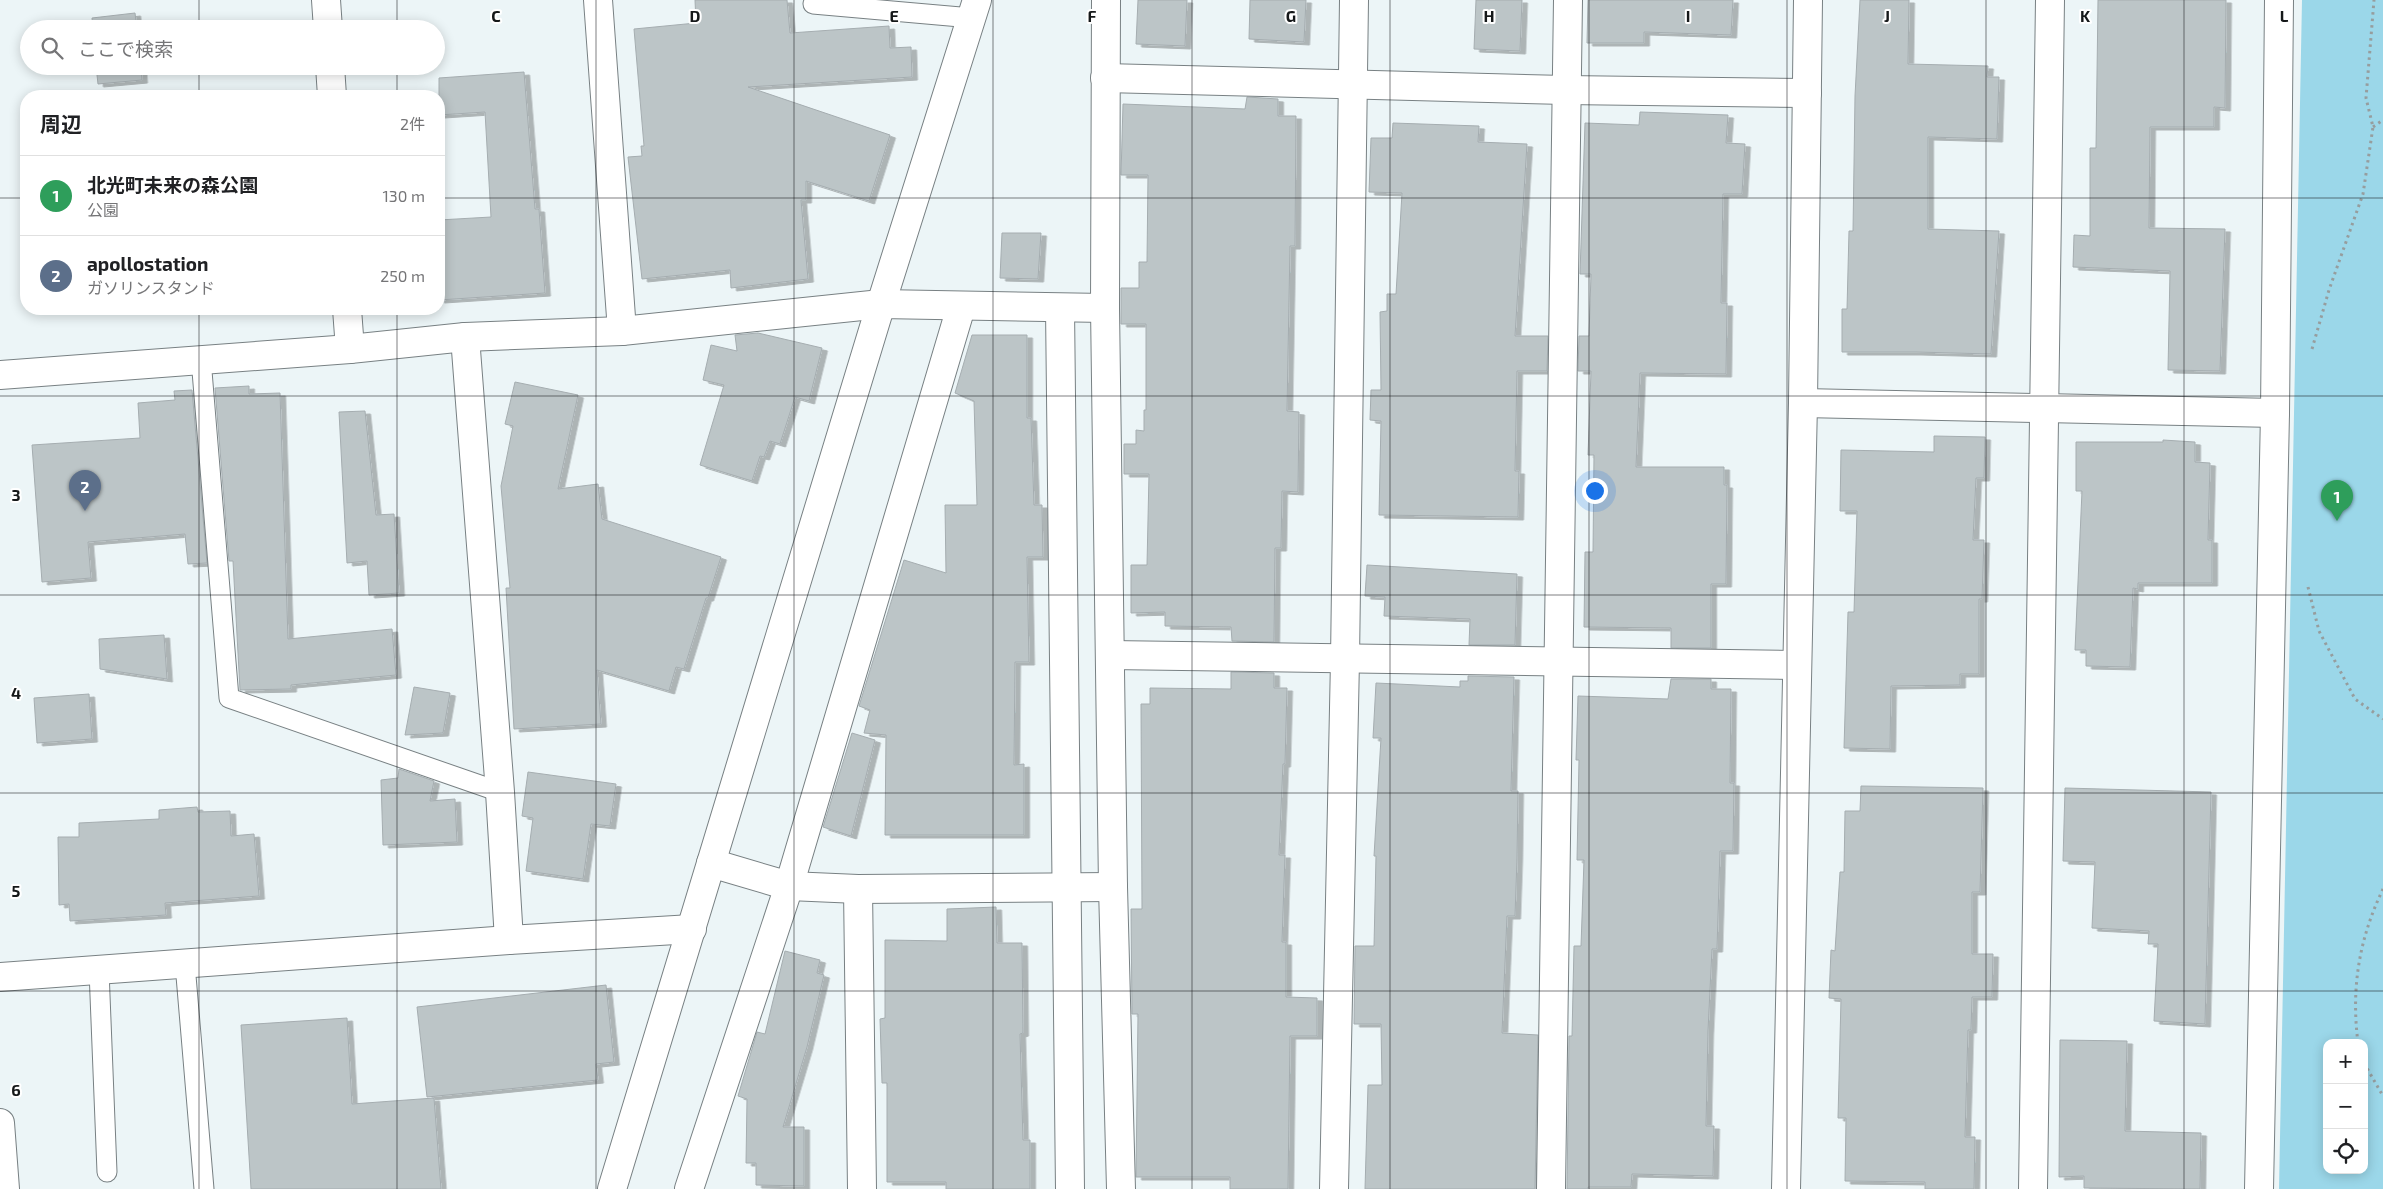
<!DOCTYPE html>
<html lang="ja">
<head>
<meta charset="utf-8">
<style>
	:root { --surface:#fff; --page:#f2f2f2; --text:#202124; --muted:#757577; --line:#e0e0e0; --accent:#db2777 }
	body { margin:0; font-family:"Exo 2","Noto Sans JP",sans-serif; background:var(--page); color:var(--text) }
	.controls { position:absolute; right:15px; bottom:15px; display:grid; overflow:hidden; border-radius:10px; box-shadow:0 2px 12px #0003 }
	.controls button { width:45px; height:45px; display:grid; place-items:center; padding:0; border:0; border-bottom:1px solid var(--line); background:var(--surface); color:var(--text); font:25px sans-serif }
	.you { position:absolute; left:1594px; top:490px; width:18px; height:18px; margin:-12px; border:4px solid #fff; border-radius:50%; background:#1a73e8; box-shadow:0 0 0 8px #1a73e833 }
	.badge { display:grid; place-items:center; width:32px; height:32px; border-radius:50%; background:var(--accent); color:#fff; font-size:16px; font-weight:700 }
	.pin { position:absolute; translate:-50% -41px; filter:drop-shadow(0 1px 2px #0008) }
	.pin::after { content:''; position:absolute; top:26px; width:18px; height:15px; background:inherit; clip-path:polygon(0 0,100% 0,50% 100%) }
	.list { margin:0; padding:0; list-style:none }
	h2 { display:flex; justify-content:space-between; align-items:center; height:65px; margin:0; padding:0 20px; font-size:21px }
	h2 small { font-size:16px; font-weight:400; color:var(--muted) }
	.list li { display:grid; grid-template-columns:32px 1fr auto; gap:15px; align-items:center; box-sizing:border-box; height:80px; padding:0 20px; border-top:1px solid var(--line) }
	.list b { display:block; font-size:19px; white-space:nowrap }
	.list p { margin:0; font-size:16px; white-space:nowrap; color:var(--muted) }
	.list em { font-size:16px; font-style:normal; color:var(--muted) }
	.icon { flex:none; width:28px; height:28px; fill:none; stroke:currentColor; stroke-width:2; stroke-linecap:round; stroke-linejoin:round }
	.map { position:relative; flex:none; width:2383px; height:1189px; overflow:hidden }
	.search { position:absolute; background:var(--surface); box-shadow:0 2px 12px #0003; left:20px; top:20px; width:425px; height:55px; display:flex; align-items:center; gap:12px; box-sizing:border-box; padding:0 18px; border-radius:28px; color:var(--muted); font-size:19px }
	.panel { position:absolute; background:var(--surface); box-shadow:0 2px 12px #0003; left:20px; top:90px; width:425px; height:225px; border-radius:20px }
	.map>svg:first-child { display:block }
</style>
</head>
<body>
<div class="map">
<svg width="2383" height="1189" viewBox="0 0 2383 1189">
	<defs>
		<filter id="shadow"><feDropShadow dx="5.5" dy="3" stdDeviation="0" flood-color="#0004"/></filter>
	</defs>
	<rect width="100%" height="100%" fill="#ecf5f7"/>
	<path fill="#9bd7e9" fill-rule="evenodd" d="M2302 0H2383V1189H2279ZM2327 1043H2364V1170H2327Z"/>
	<g fill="#bcc5c7" stroke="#a5adb0" filter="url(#shadow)">
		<path d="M695 0H787L790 33 889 26 890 48 911 47 912 77 748 87 890 135 869 201 806 181V200H801L808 279 731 288 730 270 642 279 628 157 642 156 641 146H644L634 29 696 23Z"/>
		<path d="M1138 0H1187L1185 46 1136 44Z"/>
		<path d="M1250 0H1306L1304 42 1249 39Z"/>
		<path d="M1476 0H1522L1520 51 1474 49Z"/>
		<path d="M1588 0H1733L1731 35 1644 32V43H1587Z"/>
		<path d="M1860 0H1909L1908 64 1988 66 1987 77H1999L1997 139 1928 137V229L1999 231 1991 354 1916 352H1842V309H1847L1849 231H1853L1855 96Z"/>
		<path d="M2098 0H2226L2225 108 2214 107V127H2150L2149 228 2225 229 2220 371 2168 370 2170 271 2073 267 2074 235 2090 236V148H2096Z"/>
		<path d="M135 13 137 29H93L92 18Z"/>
		<path d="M96 66H141L142 80 98 84Z"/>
		<path d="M524 72 535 209H539L545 293 439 300V220L491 217 485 112 439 115V78Z"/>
		<path d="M1247 97 1278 99V116H1296L1295 246H1290L1287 411 1299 412 1298 492 1282 491 1281 548H1275L1274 642 1232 641 1231 627 1165 626V612L1131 613V565H1147L1149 474H1124V444H1136V430L1144 431V410H1146V324H1121V288H1139V262H1147L1148 175H1121L1123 104 1245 109Z"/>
		<path d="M1640 112 1728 115 1726 143 1745 144 1742 194H1723L1721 303H1727L1726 374 1640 373 1636 467H1724V485H1727L1726 584H1711V648H1671V628L1584 627 1585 552H1593L1594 455H1588L1591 371H1578L1579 336H1589L1591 274H1580L1585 123 1639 125Z"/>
		<path d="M1393 123 1479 126 1478 142 1527 144 1515 336H1548L1547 371H1517L1515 471H1519L1518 517 1379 515 1381 421 1370 420 1371 390H1381L1380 312 1387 311V294H1396L1402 193 1369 192 1371 138H1392Z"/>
		<path d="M1002 233H1041L1038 279 1000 278Z"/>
		<path d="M758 333 822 348 809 401 795 397 780 444 770 441 764 457 760 456 752 481 700 465 724 385 703 380 711 345 737 351 735 335Z"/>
		<path d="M972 335H1027V418H1031L1034 505H1042L1043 557H1027L1029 662H1015L1014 765 1024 764V835H885L886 735 864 733 870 710 859 706 904 560 946 573 945 505H977L974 401 955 393Z"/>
		<path d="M515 382 578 395 558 489 598 484 602 519 721 557 708 598H706L684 669 676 667 669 691 597 670 601 724 514 729 506 588H510L501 486 513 426 505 424Z"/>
		<path d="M249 386V394L280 393 288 639 392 629 396 675 291 685V689L240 690 233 561H229L215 388Z"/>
		<path d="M192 390 207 563 188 564 185 534 88 542 91 578 42 582 32 445 140 438 138 403 175 400 174 391Z"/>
		<path d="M365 411 376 515 394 514 399 593 369 595 367 561 347 563 339 412Z"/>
		<path d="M1934 436 1985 437 1984 478H1976L1973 540H1984L1982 599H1979V674H1960V685L1891 686 1890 749 1844 748 1848 612H1854L1857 511H1840L1841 450 1934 452Z"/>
		<path d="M2163 440 2195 442V462L2210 463 2208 540H2212V583H2138V589L2133 588 2130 667 2086 666V650H2075L2082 491H2076V442H2163Z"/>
		<path d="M1367 565 1517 574 1515 645H1469L1470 619 1384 616 1385 597 1365 596Z"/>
		<path d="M164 635 167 679 100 669 99 639Z"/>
		<path d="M1231 672 1274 673V688H1287L1285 764H1283L1279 855H1285L1282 942H1286V997L1317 998V1036H1290L1288 1189H1230V1177H1136L1138 1014H1132L1131 909H1142L1141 704H1150V688L1231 689Z"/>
		<path d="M1468 676 1514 677 1511 791H1518L1517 859 1515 916H1507L1502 1033 1538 1035 1535 1189H1365L1368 1085H1382L1381 1024H1354L1355 946H1374L1376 856H1374L1381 738H1373L1376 683 1460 687V681H1468Z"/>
		<path d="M1671 679H1711V689H1731L1730 783H1734L1733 851H1720L1717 949H1712L1708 1031 1706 1126H1714L1713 1176 1632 1174 1631 1187H1588V1189H1567L1569 1036H1572L1574 946H1581L1584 860H1577L1579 760H1576L1578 696 1668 699Z"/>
		<path d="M414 687 450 693 443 733 405 735Z"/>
		<path d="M89 694 92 739 37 743 34 698Z"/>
		<path d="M852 733 875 740 851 836 823 827Z"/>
		<path d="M399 769 434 781 430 801 455 799 457 842 383 845 381 780 398 778Z"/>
		<path d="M528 772 616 784 610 826 591 824 583 879 526 871 533 818 522 816Z"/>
		<path d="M1861 786 1983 788 1980 892H1972V954H1993L1992 997H1972L1971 1030H1968L1965 1137H1975L1974 1189H1925V1182L1845 1181 1846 1118H1838L1841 999 1829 998 1831 950 1835 951 1840 872H1844L1845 811H1860Z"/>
		<path d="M2065 788 2211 792 2205 1024 2154 1021 2158 944H2148L2149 931 2092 928 2095 862 2063 861Z"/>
		<path d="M197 807 198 812 230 811 231 836 254 834 259 896 165 903 166 915 70 921 69 904 59 905 58 837H79V823L159 819V810Z"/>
		<path d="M996 907 997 943H1022L1023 1033 1020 1034 1023 1140H1030V1189H946V1182H887V1083H882L880 1019 885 1018V940L947 941V909Z"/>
		<path d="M785 951 820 960 817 973 824 975 807 1047 783 1127H804V1186L756 1185V1163H746L747 1099 738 1096 757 1032 765 1034Z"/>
		<path d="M606 985 614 1062 596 1064 598 1080 427 1097 417 1007Z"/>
		<path d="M347 1018 352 1104 434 1098 441 1189H251L241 1025Z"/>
		<path d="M2060 1040 2127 1041 2125 1131 2201 1133 2200 1189 2084 1188V1176L2059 1177Z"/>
	</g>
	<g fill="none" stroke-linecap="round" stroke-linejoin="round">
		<defs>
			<g id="lane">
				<path d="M813 4 972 18"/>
				<path d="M201 359 229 698 500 792"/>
				<path d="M185 964 204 1189"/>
				<path d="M99 970 107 1172"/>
			</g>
			<g id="street">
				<path d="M326 0 328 29"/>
				<path d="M598 0 622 331"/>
				<path d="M1106 0 1105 308 1113 887 1121 1189"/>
				<path d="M330 66 332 96"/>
				<path d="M1105 78 1565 90 1807 93"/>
				<path d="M1060 308 1070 1189"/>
				<path d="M347 309 350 349"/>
				<path d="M465 337 500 792 509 940"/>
				<path d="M0 375 350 349 465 337 622 331 881 304 1105 308"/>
				<path d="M1803 403 2275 413"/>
				<path d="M1110 655 1796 665"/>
				<path d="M711 863 789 886 858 889 1113 887"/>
				<path d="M858 889 862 1189"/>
				<path d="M0 977 509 940 692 929"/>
				<path d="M612 1189 881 304 977 0"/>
				<path d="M689 1189 789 886 961 307"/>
				<path d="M1334 1189 1345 660 1354 0"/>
				<path d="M1551 1189 1568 0"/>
				<path d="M1786 1189 1803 403 1808 0"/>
				<path d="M2033 1189 2050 0"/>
				<path d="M2259 1189 2275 413 2279 0"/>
			</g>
			<path id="secondary" d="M0 1123 5 1189"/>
		</defs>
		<use href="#lane" stroke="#788083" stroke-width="21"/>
		<use href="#street" stroke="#788083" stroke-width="30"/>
		<use href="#secondary" stroke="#788083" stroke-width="30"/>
		<g stroke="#969d9e" stroke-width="3" stroke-dasharray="2.5 4" stroke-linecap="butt">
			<path d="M2373 127 2383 120"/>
			<path d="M2312 349 2329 290 2363 194 2373 127 2366 98 2374 0"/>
			<path d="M2308 587 2319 631 2355 699 2383 719"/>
			<path d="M2358 1043C2351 988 2359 939 2383 889"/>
			<path d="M2364 1063 2383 1096"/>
		</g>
		<use href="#lane" stroke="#fff" stroke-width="19"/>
		<use href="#street" stroke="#fff" stroke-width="28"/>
		<use href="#secondary" stroke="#fff" stroke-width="28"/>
	</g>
	<path fill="none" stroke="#151819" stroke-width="1" stroke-opacity="0.55" d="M199 0V29M397 0V29M596 0V1189M794 0V1189M993 0V1189M1192 0V1189M1390 0V1189M1589 0V1189M1787 0V1189M1986 0V1189M2184 0V1189M199 66V96M397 66V96M0 198H26M439 198H2383M199 309V1189M397 309V1189M0 396H2383M0 595H2383M0 793H2383M0 991H2383"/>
	<g font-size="16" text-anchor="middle" font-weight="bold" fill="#151819" stroke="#fff" stroke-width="4" stroke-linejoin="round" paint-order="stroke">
		<text x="496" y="22">C</text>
		<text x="695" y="22">D</text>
		<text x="894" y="22">E</text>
		<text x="1092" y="22">F</text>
		<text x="1291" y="22">G</text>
		<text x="1489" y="22">H</text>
		<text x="1688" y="22">I</text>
		<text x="1887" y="22">J</text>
		<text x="2085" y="22">K</text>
		<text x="2284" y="22">L</text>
		<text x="16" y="501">3</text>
		<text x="16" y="699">4</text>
		<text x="16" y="897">5</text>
		<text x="16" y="1096">6</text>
	</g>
</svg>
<div class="controls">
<button>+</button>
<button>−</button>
<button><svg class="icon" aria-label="locate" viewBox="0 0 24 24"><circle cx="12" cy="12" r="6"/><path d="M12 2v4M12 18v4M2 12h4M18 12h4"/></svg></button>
</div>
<div class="you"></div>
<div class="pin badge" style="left:2337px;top:521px;background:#2e9e5b">1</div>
<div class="pin badge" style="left:85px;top:511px;background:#5c6f8a">2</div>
<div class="search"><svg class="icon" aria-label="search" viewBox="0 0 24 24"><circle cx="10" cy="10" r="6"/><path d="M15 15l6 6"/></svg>ここで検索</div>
<section class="panel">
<h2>周辺<small>2件</small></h2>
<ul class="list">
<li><span class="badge" style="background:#2e9e5b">1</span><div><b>北光町未来の森公園</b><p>公園</p></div><em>130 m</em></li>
<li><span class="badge" style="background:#5c6f8a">2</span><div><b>apollostation</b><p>ガソリンスタンド</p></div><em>250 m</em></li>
</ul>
</section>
</div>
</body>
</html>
